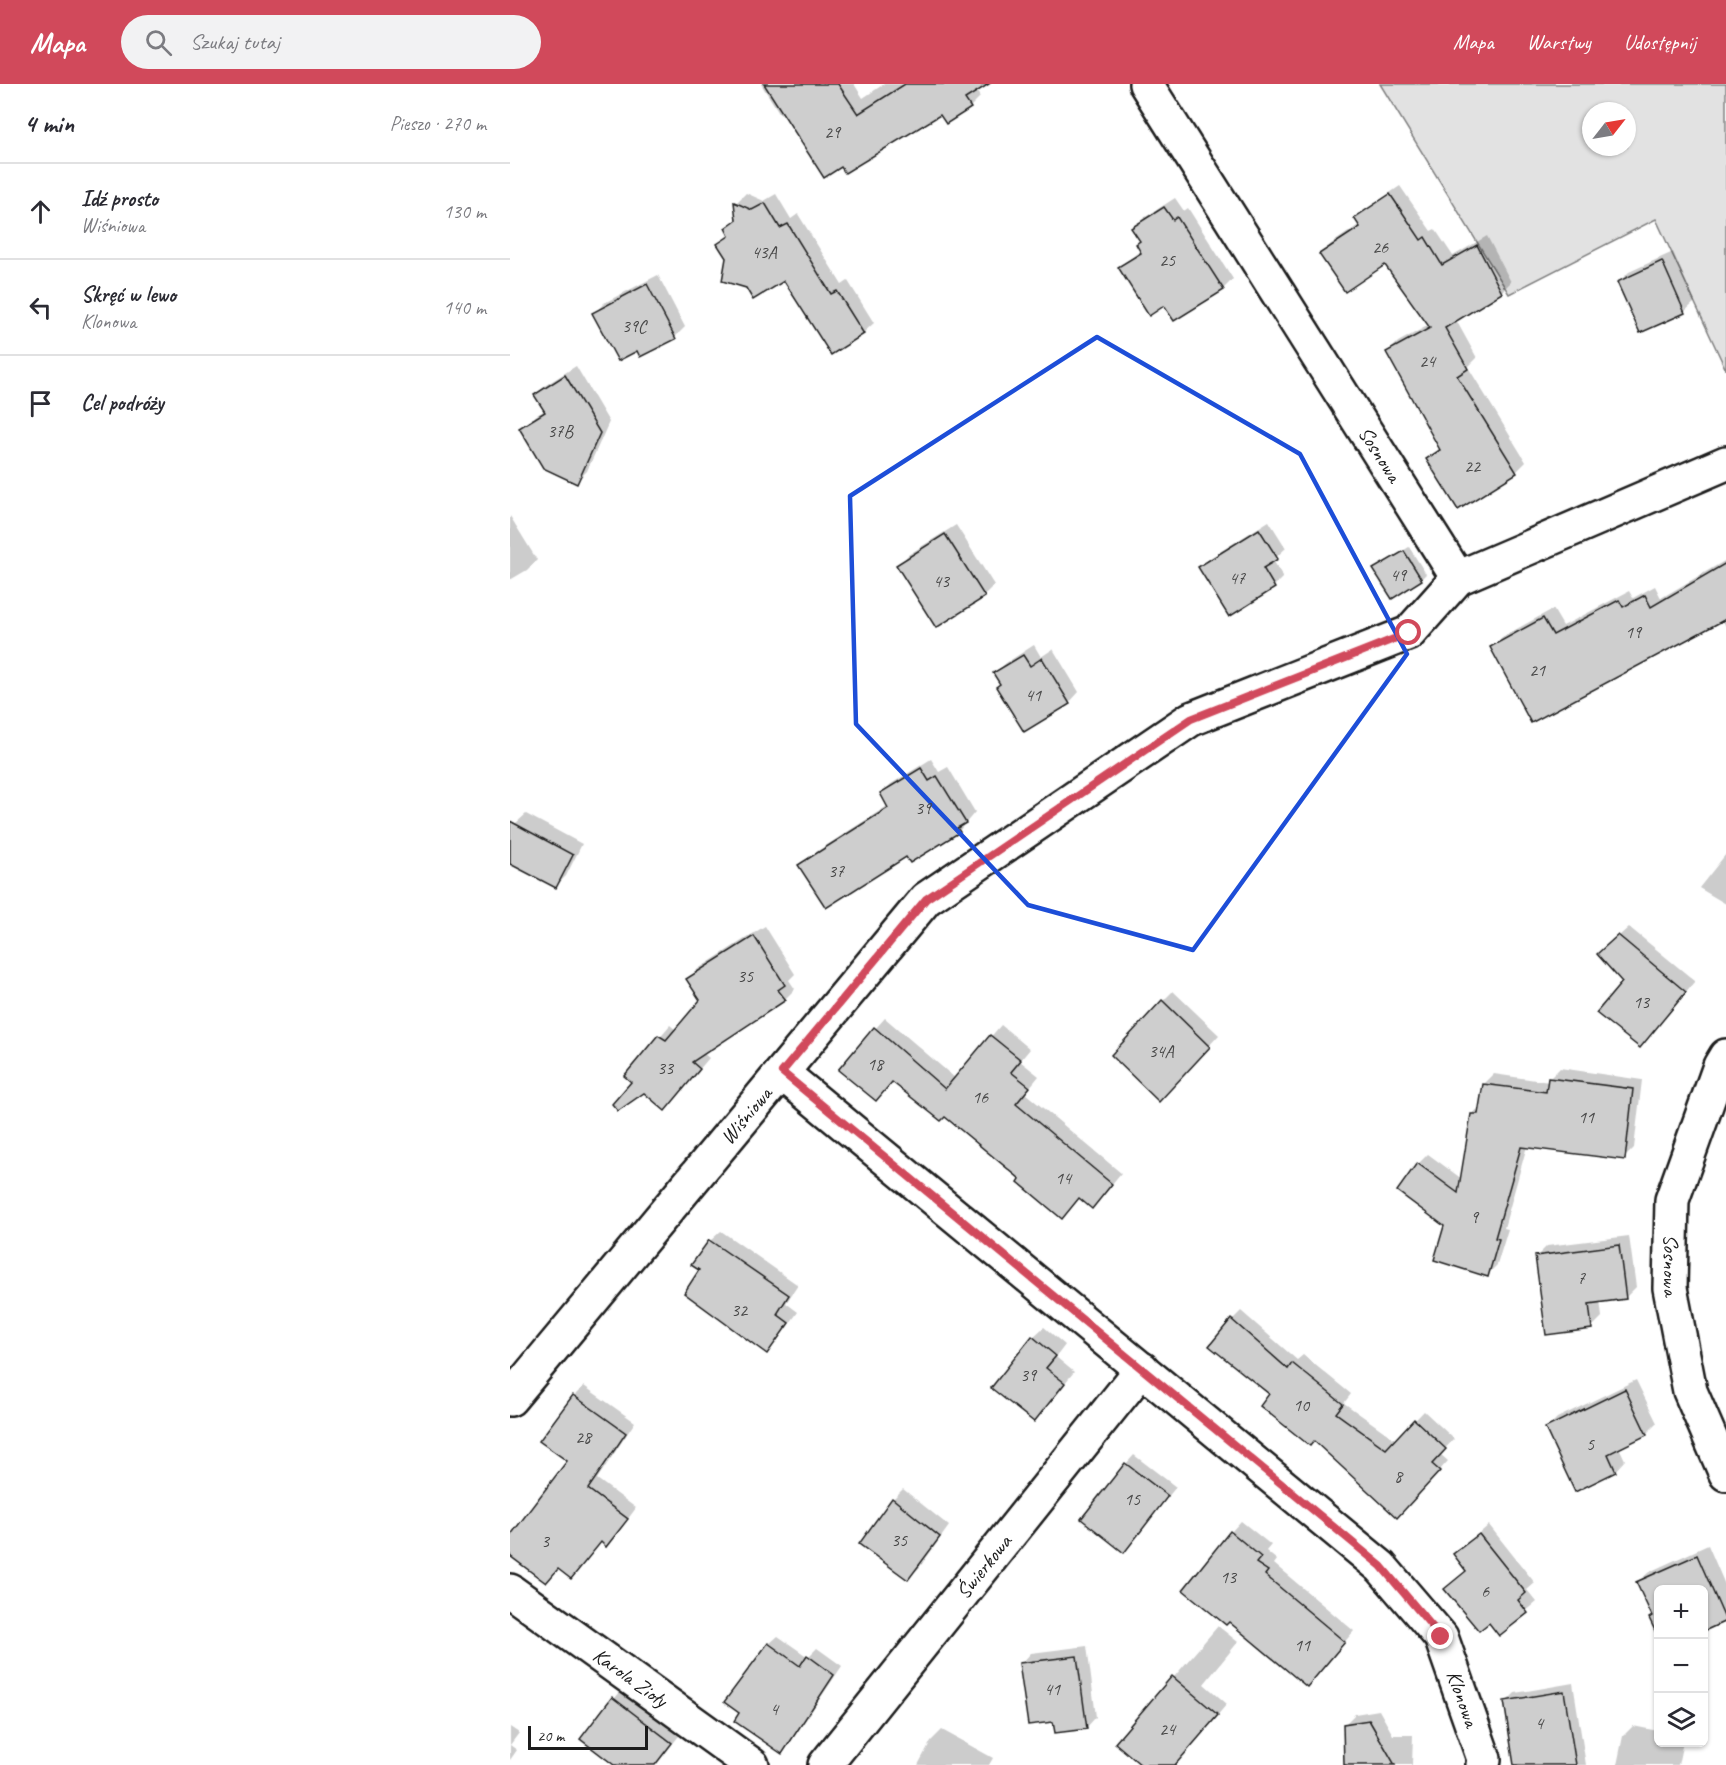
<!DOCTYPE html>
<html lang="pl">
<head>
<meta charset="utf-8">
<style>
	:root { --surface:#fff; --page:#f2f2f3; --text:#2b2b33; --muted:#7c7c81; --line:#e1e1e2; --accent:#d1495b }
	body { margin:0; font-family:Caveat,sans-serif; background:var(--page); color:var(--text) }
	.controls { position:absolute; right:18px; bottom:18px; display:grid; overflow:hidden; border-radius:9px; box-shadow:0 2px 4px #0004 }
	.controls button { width:54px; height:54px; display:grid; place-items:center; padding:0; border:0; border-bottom:2px solid var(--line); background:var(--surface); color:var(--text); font:30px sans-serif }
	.compass { position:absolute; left:1072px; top:18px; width:54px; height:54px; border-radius:50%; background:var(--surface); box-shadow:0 2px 4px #0004; rotate:59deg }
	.scale { position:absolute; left:18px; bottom:15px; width:120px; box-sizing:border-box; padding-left:6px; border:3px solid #1c1c1c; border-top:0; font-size:16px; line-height:21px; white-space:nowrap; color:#1c1c1c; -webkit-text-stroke:4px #fff; paint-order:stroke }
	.stop { position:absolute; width:18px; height:18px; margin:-14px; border:4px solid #d1495b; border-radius:50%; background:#fff }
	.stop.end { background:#d1495b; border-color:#fff; box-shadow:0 2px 6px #0008 }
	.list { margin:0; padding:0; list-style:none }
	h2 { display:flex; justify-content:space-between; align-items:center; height:78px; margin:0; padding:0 24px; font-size:26px }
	h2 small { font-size:20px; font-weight:400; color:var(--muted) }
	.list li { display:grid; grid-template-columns:39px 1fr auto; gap:18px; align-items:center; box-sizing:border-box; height:96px; padding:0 24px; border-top:2px solid var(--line) }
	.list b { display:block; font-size:22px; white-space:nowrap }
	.list p { margin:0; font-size:20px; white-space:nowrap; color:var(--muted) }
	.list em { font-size:20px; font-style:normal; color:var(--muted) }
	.icon { flex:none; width:33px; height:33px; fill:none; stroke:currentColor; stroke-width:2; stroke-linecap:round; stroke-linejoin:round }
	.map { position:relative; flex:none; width:1216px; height:1681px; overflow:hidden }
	header { display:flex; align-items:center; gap:36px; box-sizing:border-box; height:84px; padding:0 30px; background:var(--accent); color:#fff }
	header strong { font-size:28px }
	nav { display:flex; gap:33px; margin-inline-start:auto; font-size:21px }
	.search { width:420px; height:54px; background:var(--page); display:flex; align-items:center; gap:15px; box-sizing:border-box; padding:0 21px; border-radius:33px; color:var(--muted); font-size:22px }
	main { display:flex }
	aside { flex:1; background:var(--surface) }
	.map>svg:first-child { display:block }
</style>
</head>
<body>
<header>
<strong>Mapa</strong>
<div class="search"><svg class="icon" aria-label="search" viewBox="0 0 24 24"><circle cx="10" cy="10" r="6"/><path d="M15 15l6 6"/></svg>Szukaj tutaj</div>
<nav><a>Mapa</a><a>Warstwy</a><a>Udostępnij</a></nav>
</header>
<main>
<aside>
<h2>4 min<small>Pieszo · 270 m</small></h2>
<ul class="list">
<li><svg class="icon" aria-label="ahead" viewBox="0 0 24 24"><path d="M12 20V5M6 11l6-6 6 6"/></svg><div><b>Idź prosto</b><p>Wiśniowa</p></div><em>130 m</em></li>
<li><svg class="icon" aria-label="left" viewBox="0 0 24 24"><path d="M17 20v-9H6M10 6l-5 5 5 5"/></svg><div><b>Skręć w lewo</b><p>Klonowa</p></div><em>140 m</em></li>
<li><svg class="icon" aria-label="arrive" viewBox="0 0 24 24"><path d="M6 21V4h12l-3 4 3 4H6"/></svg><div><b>Cel podróży</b></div></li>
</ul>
</aside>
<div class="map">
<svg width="1216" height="1681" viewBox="0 0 1216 1681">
	<rect width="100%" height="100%" fill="#fff"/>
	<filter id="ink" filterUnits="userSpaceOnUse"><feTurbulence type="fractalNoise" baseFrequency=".0167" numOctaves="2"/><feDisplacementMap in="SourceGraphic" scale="12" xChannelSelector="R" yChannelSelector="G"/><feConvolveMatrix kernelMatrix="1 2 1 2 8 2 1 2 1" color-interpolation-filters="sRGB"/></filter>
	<g filter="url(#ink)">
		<path fill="#e2e2e2" stroke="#7f7f7f" stroke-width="1.5" fill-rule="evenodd" d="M870 0H1216V286L1146 135 999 210ZM1081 27H1117V63H1081Z"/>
		<g fill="#0003">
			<path d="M251 0H344L353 14 374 0H472L466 6 470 13 460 23 430 29 336 87 274 27 270 30Z"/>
			<path d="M890 102 921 147 925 145 943 172 977 152 1001 198 991 208 946 236 967 274 958 283 1016 378 1006 388 948 423 918 375 931 363 878 268 888 258 919 241 876 179 811 170 821 160 850 140 846 135 856 125Z"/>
			<path d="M236 109 254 117 266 110 281 135 288 130 332 201 338 197 364 239 353 249 275 194 218 174 209 160 220 149 217 144 228 133 226 119Z"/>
			<path d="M665 114 674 127 678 124 723 195 713 205 655 220 610 183 631 166V156L623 144 634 134Z"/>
			<path d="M1163 168 1185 218 1174 228 1109 198 1119 188Z"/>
			<path d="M148 191 175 243 165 253 128 265 84 230 94 219Z"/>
			<path d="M66 282 99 338 77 387 66 398 11 344 22 334 35 326 26 311 36 301Z"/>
			<path d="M0 432 27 476 17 486 0 496Z"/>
			<path d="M759 437 776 464 763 476 773 493 764 502 690 484 700 474Z"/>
			<path d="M446 441 484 501 474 511 426 542 388 482 398 471Z"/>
			<path d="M899 463 916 490 911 495 865 485Z"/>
			<path d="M1216 476V543L1212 535 982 563 992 553 1043 525 1053 542 1119 507 1123 514 1145 502 1151 514Z"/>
			<path d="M524 561 531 573 543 565 569 608 559 619 492 600 485 589 496 579Z"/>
			<path d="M421 675 429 688 438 683 465 728 449 747 396 771 290 782 300 772 379 721 371 710 381 700Z"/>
			<path d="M16 730 72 760 56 792 46 802 0 778V751L5 740Z"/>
			<path d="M1216 770V820L1189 804Z"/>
			<path d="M255 842 285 890 279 896 285 905 275 915 193 969 199 974 165 1014 123 998 116 992 160 941 166 946 192 916 178 895 188 885Z"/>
			<path d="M1119 843 1185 897 1130 962 1114 898 1099 861Z"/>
			<path d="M663 907 709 951 659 1005 653 917Z"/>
			<path d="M375 934 445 994 491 941 520 965 510 977 529 992 515 1009 611 1089 592 1112 570 1113 512 1095 365 945Z"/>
			<path d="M1050 984 1132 996 1124 1064 1114 1074 1017 1062 994 1144 998 1145 987 1181 977 1191 936 1141 908 1080 918 1070 952 1095 962 1030 971 1022 974 1000 984 990 1039 998 1040 994Z"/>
			<path d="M211 1147 288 1201 276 1219 288 1228 267 1257 257 1268 191 1186 200 1157Z"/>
			<path d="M1119 1152 1126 1203 1115 1214 1090 1217 1092 1233 1082 1243 1026 1173 1037 1162Z"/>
			<path d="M731 1227 787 1276 793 1271 841 1310 834 1319 886 1356 914 1327 944 1355 930 1370 938 1377 896 1423 761 1310 722 1236Z"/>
			<path d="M534 1243 555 1261 546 1273 564 1288 524 1336 523 1253Z"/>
			<path d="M1126 1296 1147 1339 1137 1349 1109 1363 1115 1376 1105 1387 1037 1344 1047 1334Z"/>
			<path d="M74 1302 125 1338 87 1395 126 1424 106 1451 96 1461 92 1457 61 1493 49 1483 0 1470V1454L59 1377 64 1312Z"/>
			<path d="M624 1371 666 1403 614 1467 616 1380Z"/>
			<path d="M393 1405 439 1442 409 1484 398 1494 383 1415Z"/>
			<path d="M731 1437 761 1461 756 1467 767 1476 764 1480 844 1547 807 1590 721 1448Z"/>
			<path d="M979 1441 1025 1499 1017 1506 1027 1518 989 1550 958 1486 945 1470Z"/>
			<path d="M1198 1461 1216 1503V1535L1194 1545V1506H1148L1143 1531 1128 1498 1139 1488Z"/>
			<path d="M708 1542 728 1558 694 1600 717 1620 678 1666 607 1659Z"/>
			<path d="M268 1552 298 1573 307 1564 332 1582 280 1659 271 1668 232 1628 259 1560Z"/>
			<path d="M577 1562 586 1633 576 1644 511 1580 521 1569Z"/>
			<path d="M1063 1599 1076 1681H1023L996 1618 1005 1609Z"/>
			<path d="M114 1603 172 1648 146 1681H107L72 1655Z"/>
			<path d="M869 1626 883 1651H903L902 1681H836L835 1640 845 1630Z"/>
			<path d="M1123 1642 1148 1647V1658H1173L1168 1681H1107L1113 1652Z"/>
			<path d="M0 1643 9 1649 0 1661 7 1666 0 1676Z"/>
			<path d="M432 1646 483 1674 479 1681H408L421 1657Z"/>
		</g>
		<g fill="#cecece" stroke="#1c1c1c" stroke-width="1.5">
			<path d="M254 0H328L348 30 395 0H479L455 15 461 24 436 40 430 31 335 89 331 83 314 94Z"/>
			<path d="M880 110 911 156 915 153 932 181 967 161 992 209 935 244 958 285 947 292 1007 389 948 426 916 375 930 366 876 268 920 244 875 181 835 208 809 170 850 143 844 134Z"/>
			<path d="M224 118 242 126 255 119 270 144 278 140 321 210 327 207 354 250 321 271 274 197 243 216 236 204 212 197 216 174 207 160 219 152 215 144 226 136Z"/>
			<path d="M654 123 663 136 667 133 714 206 664 237 654 222 639 232 608 183 631 169 626 160 630 157 621 144Z"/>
			<path d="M1152 177 1175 229 1130 249 1107 198Z"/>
			<path d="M137 200 166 255 130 273 127 267 108 277 82 229Z"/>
			<path d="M55 291 90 349 67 400 33 384 9 344 35 328 24 311Z"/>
			<path d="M749 445 768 475 753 484 765 504 719 533 688 483Z"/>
			<path d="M435 450 475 513 426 544 386 481Z"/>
			<path d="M894 467 912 496 882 515 863 485Z"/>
			<path d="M1216 479V535L1021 639 980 563 1033 534 1043 551 1109 516 1113 523 1135 511 1141 523Z"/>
			<path d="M513 571 520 582 532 574 560 620 514 648 486 603 490 600 483 589Z"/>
			<path d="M411 684 419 697 427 692 456 739 447 744 450 748 400 779 396 773 316 824 288 781 378 724 370 709Z"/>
			<path d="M0 737 63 771 46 804 0 780Z"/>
			<path d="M1108 851 1176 908 1130 964 1086 929 1112 898 1087 870Z"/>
			<path d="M244 852 275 901 268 906 276 916 182 978 190 985 155 1027 134 1009 108 1027 102 1020 121 998 114 992 148 951 156 956 190 916 176 895Z"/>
			<path d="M652 916 700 963 649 1018 601 971Z"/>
			<path d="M364 943 435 1005 480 951 511 976 501 988 520 1003 506 1020 602 1100 582 1125 569 1114 552 1135 508 1098 510 1095 435 1033 431 1037 382 998 366 1017 328 986Z"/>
			<path d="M1038 994 1123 1005 1115 1076 1011 1063 985 1154 989 1155 978 1193 924 1176 934 1142 887 1107 907 1079 948 1109 961 1030H968L973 1000 1036 1008Z"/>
			<path d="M199 1156 279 1211 267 1230 279 1239 257 1270 174 1209 189 1186 181 1181Z"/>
			<path d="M1109 1161 1116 1215 1079 1220 1082 1245 1036 1251 1025 1172Z"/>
			<path d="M721 1235 778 1285 782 1279 833 1320 826 1329 876 1365 904 1335 936 1365 922 1380 930 1387 887 1434 804 1357 800 1362 750 1322 759 1310 699 1262Z"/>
			<path d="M522 1252 546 1272 536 1284 555 1299 524 1338 481 1304Z"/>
			<path d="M1115 1305 1137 1351 1098 1370 1106 1388 1065 1408 1035 1344Z"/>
			<path d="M63 1311 116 1349 78 1405 118 1435 96 1463 91 1458 61 1495 48 1485 36 1499 0 1472V1452L57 1377 29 1357Z"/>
			<path d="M615 1379 658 1412 614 1469 571 1435Z"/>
			<path d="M382 1414 430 1453 398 1496 349 1460Z"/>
			<path d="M720 1447 751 1473 746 1479 758 1487 755 1491 835 1558 797 1603 719 1538 716 1541 673 1506Z"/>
			<path d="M969 1450 1016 1509 1008 1516 1018 1529 989 1552 979 1539 969 1547 934 1505 956 1487 943 1470Z"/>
			<path d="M1187 1471 1216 1537 1194 1547V1506H1149V1555L1139 1534 1142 1532 1126 1498Z"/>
			<path d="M258 1559 290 1582 297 1571 324 1591 272 1670 224 1637 229 1629 214 1618Z"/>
			<path d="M567 1572 577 1645 545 1649 543 1638 518 1641 509 1579Z"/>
			<path d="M662 1592 708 1631 665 1681H631L605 1659Z"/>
			<path d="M1054 1607 1066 1681H1004L994 1617Z"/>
			<path d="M102 1613 162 1659 145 1681H104L70 1655Z"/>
			<path d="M859 1636 885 1681H834L833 1640Z"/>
		</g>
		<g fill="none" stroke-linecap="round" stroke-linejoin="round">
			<defs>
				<g id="street">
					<path id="s1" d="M636 0 948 494"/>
					<path id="s2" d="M1216 972 1210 982 1162 1116 1160 1204 1180 1307 1216 1390"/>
					<path id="s3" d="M272 989 871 1483 931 1553 974 1675 973 1681"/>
					<path id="s4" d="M0 1315 416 815 681 635 899 549 948 494 1216 379"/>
					<path id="s5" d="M0 1507 242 1681"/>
					<path id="s6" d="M315 1681 632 1285"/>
				</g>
			</defs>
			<use href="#street" stroke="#1c1c1c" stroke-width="38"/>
			<use href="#street" stroke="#fff" stroke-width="33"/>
		</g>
	</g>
	<g fill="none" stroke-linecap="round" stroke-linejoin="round" filter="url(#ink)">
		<path stroke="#d1495b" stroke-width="8" d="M899 549 681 635 416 815 272 988 871 1482 931 1553"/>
	</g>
	<path fill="none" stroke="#1d4ed8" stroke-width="4.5" stroke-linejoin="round" d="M587 253 790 370 897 570 683 866 518 821 346 640 340 412Z"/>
	<g text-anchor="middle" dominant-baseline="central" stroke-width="4.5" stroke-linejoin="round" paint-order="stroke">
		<g font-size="18" fill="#484848">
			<text x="322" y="48">29</text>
			<text x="870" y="163">26</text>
			<text x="254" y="168">43A</text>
			<text x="657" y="176">25</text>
			<text x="124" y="242">39C</text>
			<text x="917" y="277">24</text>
			<text x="50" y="347">37B</text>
			<text x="962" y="382">22</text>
			<text x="888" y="491">49</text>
			<text x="727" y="494">47</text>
			<text x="431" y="497">43</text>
			<text x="1123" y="548">19</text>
			<text x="1027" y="586">21</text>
			<text x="523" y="611">41</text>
			<text x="413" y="724">39</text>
			<text x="326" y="787">37</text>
			<text x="235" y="892">35</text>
			<text x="1131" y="918">13</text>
			<text x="651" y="967">34A</text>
			<text x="365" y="980">18</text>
			<text x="155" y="984">33</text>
			<text x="470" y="1013">16</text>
			<text x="1076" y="1033">11</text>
			<text x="553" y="1094">14</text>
			<text x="964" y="1133">9</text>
			<text x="1071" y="1194">7</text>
			<text x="229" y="1226">32</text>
			<text x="518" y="1291">39</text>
			<text x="791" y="1321">10</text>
			<text x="73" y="1353">28</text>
			<text x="1080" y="1360">5</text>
			<text x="888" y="1392">8</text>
			<text x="622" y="1415">15</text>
			<text x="389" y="1456">35</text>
			<text x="35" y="1457">3</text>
			<text x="718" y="1493">13</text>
			<text x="975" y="1507">6</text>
			<text x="792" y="1561">11</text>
			<text x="542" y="1605">41</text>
			<text x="264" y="1625">4</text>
			<text x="1029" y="1639">4</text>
			<text x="657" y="1645">24</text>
		</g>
		<g font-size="21" fill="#1c1c1c" stroke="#fff">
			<text stroke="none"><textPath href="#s1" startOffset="438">Sosnowa</textPath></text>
			<text stroke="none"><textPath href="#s4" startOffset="369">Wiśniowa</textPath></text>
			<text stroke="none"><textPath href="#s2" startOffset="219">Sosnowa</textPath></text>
			<text stroke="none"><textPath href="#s6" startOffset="254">Świerkowa</textPath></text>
			<text stroke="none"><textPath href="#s5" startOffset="148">Karola Zioły</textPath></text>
			<text stroke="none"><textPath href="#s3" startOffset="934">Klonowa</textPath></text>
		</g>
	</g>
</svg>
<div class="controls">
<button>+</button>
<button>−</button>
<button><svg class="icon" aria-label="layers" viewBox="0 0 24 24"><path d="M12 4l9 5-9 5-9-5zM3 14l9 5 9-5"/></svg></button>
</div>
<svg class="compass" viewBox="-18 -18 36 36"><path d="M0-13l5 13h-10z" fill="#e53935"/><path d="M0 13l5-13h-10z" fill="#7c7c81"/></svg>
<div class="scale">20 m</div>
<div class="stop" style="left:899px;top:549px"></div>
<div class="stop end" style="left:931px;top:1553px"></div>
</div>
</main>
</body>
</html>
